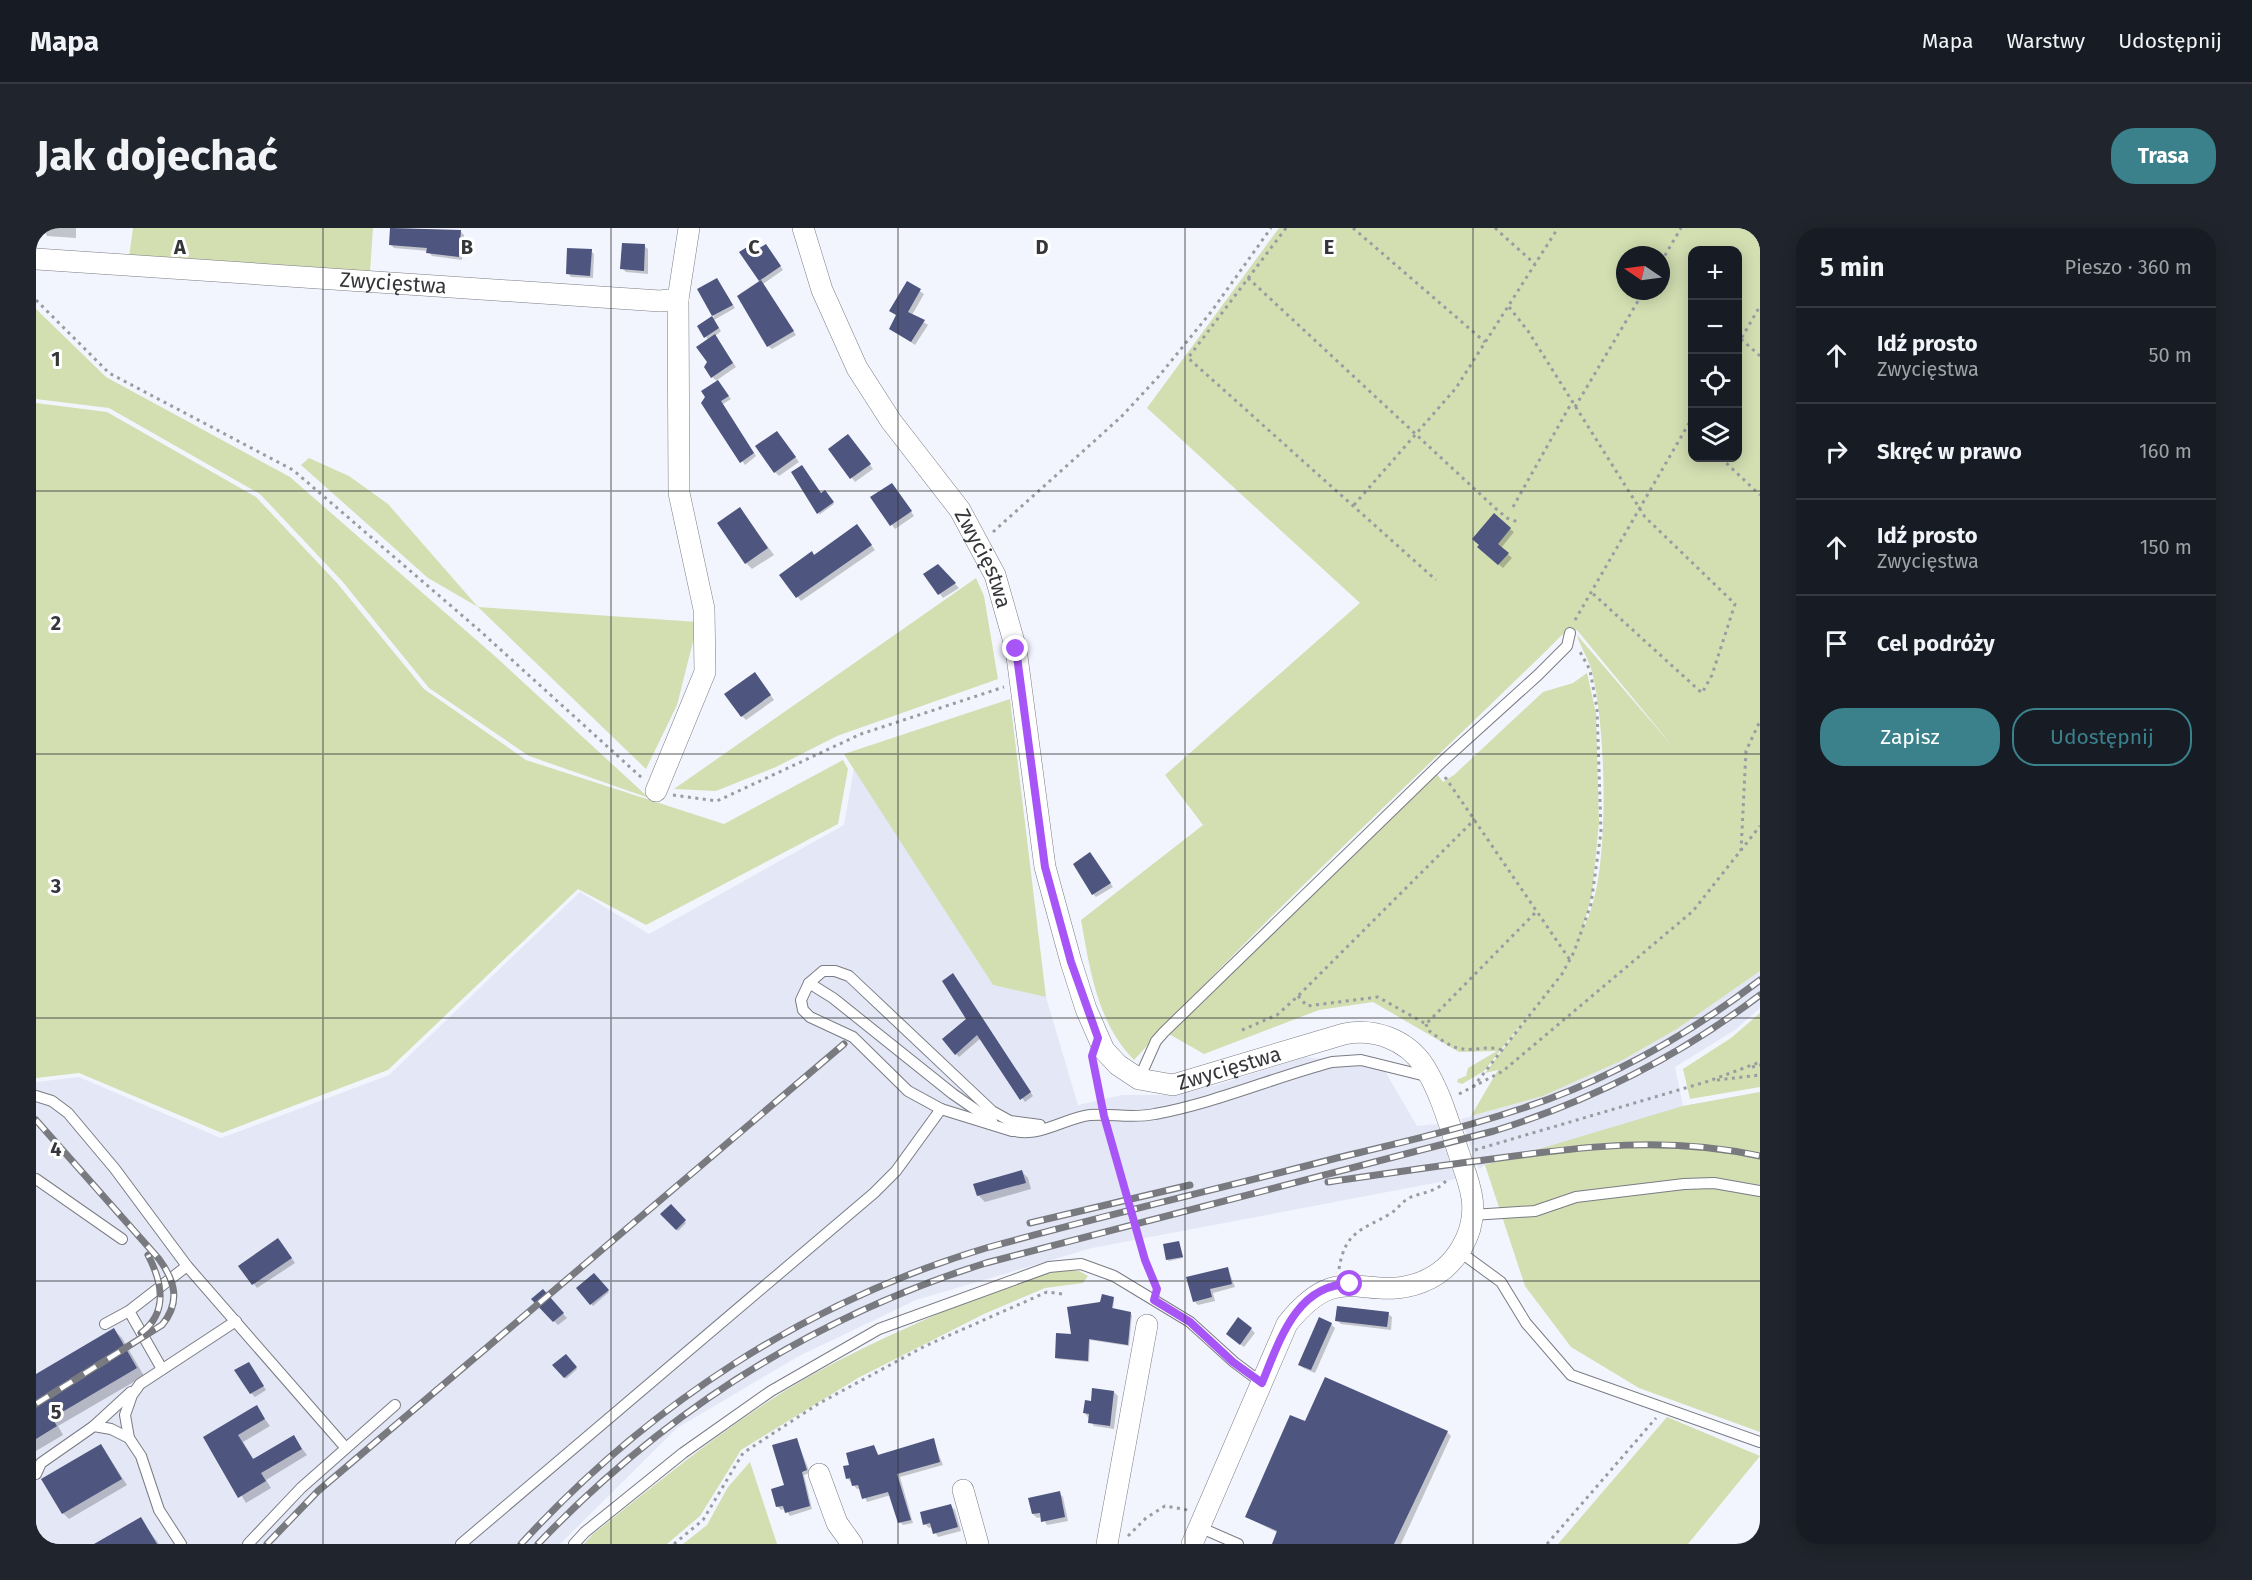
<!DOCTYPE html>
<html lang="pl">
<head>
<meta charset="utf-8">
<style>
	:root { --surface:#171b24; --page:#20242c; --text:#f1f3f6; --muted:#9ea1a6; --line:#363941; --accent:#3b818c }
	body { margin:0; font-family:"Fira Sans",sans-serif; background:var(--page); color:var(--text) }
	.controls { position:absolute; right:18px; top:18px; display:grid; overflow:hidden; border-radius:12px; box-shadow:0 3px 15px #0003 }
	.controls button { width:54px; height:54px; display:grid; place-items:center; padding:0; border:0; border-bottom:2px solid var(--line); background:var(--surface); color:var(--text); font:30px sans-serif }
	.compass { position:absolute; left:1580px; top:18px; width:54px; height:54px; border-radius:50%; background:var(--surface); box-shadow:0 3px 15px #0003; rotate:283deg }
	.stop { position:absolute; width:18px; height:18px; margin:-14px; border:4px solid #a855f7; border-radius:50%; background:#fff }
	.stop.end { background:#a855f7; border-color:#fff; box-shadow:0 2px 6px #0008 }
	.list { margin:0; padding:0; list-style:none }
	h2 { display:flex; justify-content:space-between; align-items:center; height:78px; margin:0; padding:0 24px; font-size:26px }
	h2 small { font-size:20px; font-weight:400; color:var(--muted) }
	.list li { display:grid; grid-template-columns:39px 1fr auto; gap:18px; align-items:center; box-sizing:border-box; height:96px; padding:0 24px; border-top:2px solid var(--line) }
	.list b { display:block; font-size:22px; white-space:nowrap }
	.list p { margin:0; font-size:20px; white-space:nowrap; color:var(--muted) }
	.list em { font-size:20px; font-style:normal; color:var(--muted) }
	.actions { display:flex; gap:12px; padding:18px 24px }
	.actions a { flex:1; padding:14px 0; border:2px solid var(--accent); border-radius:24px; text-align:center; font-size:21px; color:var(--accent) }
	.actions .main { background:var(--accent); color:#fff }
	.icon { flex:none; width:33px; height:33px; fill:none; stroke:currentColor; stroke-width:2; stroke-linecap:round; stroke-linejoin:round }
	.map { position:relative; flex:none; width:1724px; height:1316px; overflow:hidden; border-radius:24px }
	header { display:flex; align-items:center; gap:36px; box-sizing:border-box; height:84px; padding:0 30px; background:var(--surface); border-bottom:2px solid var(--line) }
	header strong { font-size:28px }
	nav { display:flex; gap:33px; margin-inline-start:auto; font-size:21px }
	.intro { display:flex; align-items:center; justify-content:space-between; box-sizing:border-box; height:144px; padding:0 36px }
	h1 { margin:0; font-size:42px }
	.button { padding:15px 27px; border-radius:24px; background:var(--accent); color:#fff; font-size:21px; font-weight:700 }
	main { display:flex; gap:36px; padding:0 36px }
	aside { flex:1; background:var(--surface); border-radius:24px; box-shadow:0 3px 15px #0003 }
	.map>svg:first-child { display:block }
</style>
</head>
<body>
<header>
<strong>Mapa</strong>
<nav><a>Mapa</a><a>Warstwy</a><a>Udostępnij</a></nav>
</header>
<div class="intro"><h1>Jak dojechać</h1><a class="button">Trasa</a></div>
<main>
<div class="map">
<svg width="1724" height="1316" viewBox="0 0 1724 1316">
	<rect width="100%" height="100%" fill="#f3f5fe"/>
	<g fill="#e3e7f6">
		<path d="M818 540 957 757 1010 769 1042 877 1086 867H1133L1181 857 1269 829 1346 838 1381 898 1401 896 1420 951 1056 1020 880 1072 763 1128 641 1200 524 1316H0V854L43 849 185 910 353 847 544 664 613 706 808 597Z"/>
		<path d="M1724 743V780L1699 802 1639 839 1647 878 1724 864 1449 937 1443 941 1425 891 1507 868 1585 833 1641 801Z"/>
	</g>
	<g fill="#d3deb1" fill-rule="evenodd">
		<path d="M97 0H337L334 44 93 29Z"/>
		<path d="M1243 0H1724V743L1641 801 1585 833 1507 868 1435 888 1462 842 1449 845 1502 775 1448 843 1426 856 1421 854 1422 851 1430 848 1432 840 1461 823 1423 824 1337 774 1283 782 1168 826 1133 806 1400 545 1407 554 1418 547 1507 464 1537 455 1551 445 1560 485 1563 595 1556 666 1547 700C1576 652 1570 499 1556 444 1553 431 1545 421 1541 407L1638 520 1541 402 1526 407C1383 548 1233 683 1098 832 1061 794 1054 742 1045 692L1167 597 1129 547 1324 375 1111 180ZM1656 22H1702V230H1656ZM1589 27H1625V63H1589Z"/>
		<path d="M0 81 70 149 254 249 461 430 613 570 493 528 393 460 306 353 224 266 73 180 0 171Z"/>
		<path d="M0 175 71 184 220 269 301 355 388 461 490 532 688 596 807 532 812 541 802 596 610 697 542 661 352 842 186 905 43 845 0 850Z"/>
		<path d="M273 230 313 248 352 276 442 379 662 394 641 477 610 541 442 379 392 350 265 237Z"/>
		<path d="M940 350 948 368 962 451 801 508 740 539 680 563 638 561Z"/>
		<path d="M974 471 1010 769 957 757 808 526Z"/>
		<path d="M1724 785V859L1654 871 1647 841 1695 810Z"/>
		<path d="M1724 864V1204L1603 1160 1535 1119 1489 1058 1449 937 1647 878Z"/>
		<path d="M1005 1041 1043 1043 1052 1048 1047 1055 1009 1060 948 1086 822 1150 705 1222 664 1288 631 1316H548L557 1306C619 1257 680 1206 747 1164 828 1114 918 1080 1005 1041Z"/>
		<path d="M1631 1189 1724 1228 1652 1316H1522Z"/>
		<path d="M714 1234 741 1316H647L671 1297 692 1259Z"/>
	</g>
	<g fill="#0003">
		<path d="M7 0H40V10L11 8Z"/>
		<path d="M356 0 424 3 428 7 426 32 396 28 392 23 358 20 354 16Z"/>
		<path d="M608 18 612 21V46L590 44 586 40Z"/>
		<path d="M733 21 747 42 727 56 760 107 736 121 732 118 724 52Z"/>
		<path d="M555 23 558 26 557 50 535 49 532 45Z"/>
		<path d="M681 52 699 80 678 92 685 103 679 108 700 139 681 152 695 171 687 176 720 228 709 237 667 175 682 154 676 149 672 134V112L663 98 678 89 663 61Z"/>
		<path d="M871 55 888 66 876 87 892 97 879 117 855 101 862 88 854 82Z"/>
		<path d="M745 209 763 234 743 248 739 244Z"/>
		<path d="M816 212 837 241 819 254 794 221Z"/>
		<path d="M859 260 878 288 859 301 836 270Z"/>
		<path d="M789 264 798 276 783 287 786 266Z"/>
		<path d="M704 281 738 327 716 341 710 335Z"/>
		<path d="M1474 301 1478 304 1465 320 1476 330 1467 340 1447 323Z"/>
		<path d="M824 302 839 322 765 373 745 347Z"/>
		<path d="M902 338 923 360 907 370 889 346Z"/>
		<path d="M722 449 738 472 710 492 706 488Z"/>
		<path d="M1057 629 1077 659 1060 669 1057 666Z"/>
		<path d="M920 751 997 868 989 874 945 810 923 829 920 826 932 792Z"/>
		<path d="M986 944 992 950 995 961 949 974 942 967Z"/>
		<path d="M635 978 650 995 642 1003 626 986Z"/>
		<path d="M1143 1014 1147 1030 1133 1033 1132 1032Z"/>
		<path d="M246 1016 259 1035 221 1060 204 1038Z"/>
		<path d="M1192 1041 1199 1059 1177 1065 1179 1073 1162 1077 1158 1073Z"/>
		<path d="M558 1047 573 1064 557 1078 542 1061Z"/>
		<path d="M510 1067 531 1090 522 1097 497 1071Z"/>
		<path d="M1078 1071 1077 1082 1096 1087 1093 1118 1054 1112 1053 1134 1022 1131 1020 1130 1037 1107 1065 1075Z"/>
		<path d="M1352 1086 1356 1089 1355 1102 1305 1096 1301 1092Z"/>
		<path d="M1295 1096 1299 1100 1279 1145 1267 1140 1263 1136Z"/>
		<path d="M1215 1101 1219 1105 1208 1119 1196 1110Z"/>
		<path d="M78 1102 86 1110 108 1148 22 1198 27 1207 0 1223V1147Z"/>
		<path d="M530 1128 541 1141 530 1151 519 1137Z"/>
		<path d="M213 1136 230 1162 219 1169 215 1165Z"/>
		<path d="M1078 1164 1082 1168 1078 1201 1058 1198 1049 1185 1056 1174Z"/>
		<path d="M220 1179 234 1198 207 1214 218 1232 257 1209 271 1227 230 1252 235 1260 210 1275 169 1209Z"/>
		<path d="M1270 1195 1411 1204 1415 1208 1365 1316H1237L1242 1305 1211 1289Z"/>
		<path d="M761 1212 774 1245 768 1247 776 1281 754 1288 749 1281 745 1282 742 1279 750 1258Z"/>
		<path d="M897 1212 907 1237 864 1249 877 1295 867 1297 864 1294 855 1267 831 1274 825 1260 821 1261 812 1251 815 1238 838 1218 843 1228Z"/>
		<path d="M65 1217 91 1257 33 1291 27 1285Z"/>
		<path d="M1023 1265 1027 1269 1032 1293 1011 1297 1006 1289 1001 1290 997 1286Z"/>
		<path d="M915 1278 919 1282 925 1303 902 1309 896 1299 893 1300 889 1296Z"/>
		<path d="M104 1291 123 1316H61Z"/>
	</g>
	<g fill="#4e557e">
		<path d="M354 0 425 2 423 29 390 25 391 20 353 17Z"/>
		<path d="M586 15 609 16 608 43 584 41Z"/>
		<path d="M716 16 720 22 730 16 745 38 723 53 703 24Z"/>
		<path d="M531 20 556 21 554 48 530 46Z"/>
		<path d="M681 50 697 77 676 88 683 100 668 110 661 98 676 88 661 61Z"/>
		<path d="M725 52 758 103 731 119 701 68Z"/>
		<path d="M871 53 885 61 872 84 889 92 875 114 853 101 860 87 853 83Z"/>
		<path d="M679 106 697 135 675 150 668 139 671 134 660 119Z"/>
		<path d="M682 152 693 168 685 173 718 225 704 235 665 175 669 169 665 163Z"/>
		<path d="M741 203 760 229 738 245 719 218Z"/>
		<path d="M812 206 835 236 814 251 792 221Z"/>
		<path d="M766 237 785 265 789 262 798 274 781 286 755 244Z"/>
		<path d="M856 255 876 283 854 298 834 269Z"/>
		<path d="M704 279 732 320 709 336 681 295Z"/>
		<path d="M1458 285 1475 300 1462 316 1473 325 1462 337 1441 319 1443 317 1436 311Z"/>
		<path d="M821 296 836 317 760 370 743 347 776 323 778 327Z"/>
		<path d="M902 336 920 355 902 367 887 346Z"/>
		<path d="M719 444 735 467 705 489 688 466Z"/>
		<path d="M1054 624 1075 655 1056 667 1037 636Z"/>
		<path d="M917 745 995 864 984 872 941 807 919 827 906 811 930 791 906 753Z"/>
		<path d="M986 942 990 955 941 968 937 956Z"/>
		<path d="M635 976 650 992 640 1002 624 986Z"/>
		<path d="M242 1010 256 1030 216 1057 202 1038Z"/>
		<path d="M1143 1013 1147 1029 1130 1032 1127 1016Z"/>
		<path d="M1192 1039 1196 1056 1174 1061 1176 1069 1157 1074 1150 1049Z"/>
		<path d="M558 1045 573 1062 554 1077 540 1060Z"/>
		<path d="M507 1061 528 1085 517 1094 495 1071Z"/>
		<path d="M1066 1066 1078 1069 1076 1080 1095 1084 1092 1117 1053 1111 1052 1133 1019 1130 1020 1105 1035 1106 1031 1079 1064 1074Z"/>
		<path d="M1301 1078 1353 1084 1351 1099 1299 1093Z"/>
		<path d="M1202 1089 1216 1100 1204 1117 1190 1106Z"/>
		<path d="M1283 1089 1296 1095 1275 1142 1262 1137Z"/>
		<path d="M78 1100 101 1140 16 1190 21 1198 0 1211V1146Z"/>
		<path d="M530 1126 541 1139 528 1150 516 1137Z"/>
		<path d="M213 1134 228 1158 214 1166 198 1142Z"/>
		<path d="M1289 1149 1412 1203 1358 1316H1236L1241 1303 1209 1289 1254 1187 1269 1193Z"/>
		<path d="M1056 1160 1078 1163 1074 1198 1052 1195 1053 1186 1047 1185 1049 1172 1055 1173Z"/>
		<path d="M221 1177 229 1191 202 1207 217 1231 258 1207 266 1221 225 1245 230 1253 202 1270 167 1209Z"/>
		<path d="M761 1210 771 1242 766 1244 774 1278 749 1285 747 1278 740 1279 735 1261 748 1257 736 1217Z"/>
		<path d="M898 1210 904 1234 861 1246 875 1292 862 1295 852 1264 826 1271 822 1257 816 1258 814 1250 810 1251 807 1238 813 1237 810 1225 838 1217 842 1227Z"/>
		<path d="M65 1216 86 1251 26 1286 5 1251Z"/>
		<path d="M1024 1263 1029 1289 1005 1294 1004 1285 996 1286 992 1270Z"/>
		<path d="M915 1276 922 1299 897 1306 894 1295 887 1297 884 1284Z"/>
		<path d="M105 1289 121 1316H58Z"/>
	</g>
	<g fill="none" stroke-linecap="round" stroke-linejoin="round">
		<defs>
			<g id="lane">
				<path d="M773 755 797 770 917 866 956 893"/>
				<path d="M1103 851 1120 813 1128 804 1407 533 1502 447 1531 418 1534 405"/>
				<path d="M0 868 16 873 32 885 79 941 151 1038 309 1219"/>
				<path d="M905 881 872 863 817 809 774 789 767 782 765 772 773 755 787 743H799L813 748 956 883 974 893 1004 897"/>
				<path d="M970 900C998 914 1027 890 1054 887 1075 885 1095 891 1119 886 1179 875 1236 850 1296 834L1325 832 1394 849"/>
				<path d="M0 951 86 1011"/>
				<path d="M1436 987 1499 983 1540 969 1648 956 1678 955 1724 963"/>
				<path d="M1424 1024 1465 1054 1490 1095 1535 1147 1724 1214"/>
				<path d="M93 1083 126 1141"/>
				<path d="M69 1096 93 1083 151 1038"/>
				<path d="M58 1198 95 1164"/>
				<path d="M0 1246 5 1235 58 1198 75 1201 93 1210"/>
				<path d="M1163 1299 1202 1316"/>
				<path d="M145 1316 123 1282 105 1228 93 1210 89 1187 96 1167 104 1156 200 1093"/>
				<path d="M212 1316 265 1260 359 1177"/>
				<path d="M425 1316 838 965 860 943 905 881 976 903"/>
				<path d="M538 1316 549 1304 647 1225 735 1163 843 1101 1013 1039 1045 1036 1078 1048 1154 1094 1198 1134 1226 1155"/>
			</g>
			<g id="street">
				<path id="s1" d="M767 0 786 62 821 140 855 193 924 282 959 347 980 421 1009 639 1035 734 1050 781 1068 822 1082 837 1103 851 1137 857 1308 806C1338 800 1370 811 1388 838 1403 862 1410 886 1419 913 1424 932 1433 950 1436 970 1441 1005 1419 1041 1386 1054 1329 1076 1305 1028 1251 1096L1156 1316"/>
				<path id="s2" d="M0 31 624 73 642 71 653 0"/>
				<path d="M620 563 669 444 668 381 643 265 642 71"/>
				<path d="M783 1246 801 1295 816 1316"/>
				<path d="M927 1262 942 1316"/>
				<path d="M1071 1316 1111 1097"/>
			</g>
		</defs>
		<use href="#lane" stroke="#7a7c84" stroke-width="12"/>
		<use href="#street" stroke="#7a7c84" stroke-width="22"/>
		<g stroke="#9a9ca2" stroke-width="3" stroke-dasharray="3 4.5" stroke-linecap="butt">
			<path d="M1250 0 1152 130 1400 352"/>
			<path d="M1317 0 1449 114"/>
			<path d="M1459 0 1499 36"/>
			<path d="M1625 34 1645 0"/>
			<path d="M1212 50 1459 280 1471 290 1482 294"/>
			<path d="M0 72 73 145 257 242 443 402 606 550"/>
			<path d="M1473 79 1492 103 1609 289 1699 376 1676 447 1666 465 1554 363"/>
			<path d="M1705 111 1724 128"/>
			<path d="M1702 116 1724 78"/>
			<path d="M1539 179 1608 63"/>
			<path d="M1685 230 1724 267"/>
			<path d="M1318 277 1420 160 1522 0"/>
			<path d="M1477 279 1536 174"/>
			<path d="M957 304 1085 189 1123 148 1175 84 1235 0"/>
			<path d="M1539 392 1656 190"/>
			<path d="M1409 549 1534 732"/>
			<path d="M637 567 681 573 825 506 968 459"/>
			<path d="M1705 623 1710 523 1724 493"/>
			<path d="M1262 768 1271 778 1342 769 1390 796 1500 684"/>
			<path d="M1390 796 1392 802C1402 809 1414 820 1427 821 1439 823 1454 817 1466 822"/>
			<path d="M1206 802 1241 787 1262 768 1439 591"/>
			<path d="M1716 839 1724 837"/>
			<path d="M1058 840 1065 875"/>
			<path d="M1681 852 1724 847"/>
			<path d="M1437 859 1526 746 1538 724 1555 676 1565 604 1561 480 1554 442 1543 422"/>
			<path d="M1423 866 1467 843 1657 683 1724 598"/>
			<path d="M1071 899 1080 933"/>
			<path d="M1439 922 1673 853 1724 834"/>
			<path d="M1103 1010 1119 1056"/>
			<path d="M1303 1041C1309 1003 1326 1002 1354 986 1362 981 1366 973 1375 969 1388 964 1404 963 1412 950"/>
			<path d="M1092 1308 1110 1290 1129 1278 1152 1282"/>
			<path d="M638 1316 667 1292 707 1225 782 1176 889 1118 1011 1064 1026 1066"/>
			<path d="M1511 1316 1620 1190"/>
		</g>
		<use href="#lane" stroke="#fff" stroke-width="10"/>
		<use href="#street" stroke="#fff" stroke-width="21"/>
		<defs>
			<g id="rail">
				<path d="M0 892 123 1031C139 1053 145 1074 126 1097L0 1176"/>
				<path d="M1292 954C1347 946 1401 938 1456 931 1549 918 1631 908 1724 928"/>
				<path d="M994 995 1154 957"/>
				<path d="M105 1105C133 1084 126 1054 112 1027"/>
				<path d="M231 1316 282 1263 808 816"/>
				<path d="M485 1316C612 1177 770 1074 950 1020 1065 988 1182 961 1297 931 1359 916 1421 902 1481 882 1569 854 1651 808 1724 752"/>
				<path d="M502 1316C627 1185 777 1089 950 1035L1458 903C1554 873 1644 828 1724 767"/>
			</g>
		</defs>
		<use href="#rail" stroke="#797a7f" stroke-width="7"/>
		<use href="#rail" stroke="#fff" stroke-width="4.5" stroke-dasharray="14" stroke-linecap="butt"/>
		<path stroke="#9a9ca2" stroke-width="3" stroke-dasharray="3 4.5" stroke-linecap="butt" d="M1080 933 1103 1010"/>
	</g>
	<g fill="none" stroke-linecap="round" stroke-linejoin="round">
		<path stroke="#a855f7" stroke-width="8" d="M980 421 1009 639 1035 734 1062 810 1056 828 1068 888 1109 1032 1121 1061 1118 1072 1154 1094 1197 1134 1226 1155C1243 1114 1260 1056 1314 1056"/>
	</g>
	<path fill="none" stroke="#353639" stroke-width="1.5" stroke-opacity="0.55" d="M287 0V1316M575 0V1316M862 0V1316M1149 0V1316M1437 0V1316M0 263H1724M0 526H1724M0 790H1724M0 1053H1724"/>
	<g text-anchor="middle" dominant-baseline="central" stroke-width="6" stroke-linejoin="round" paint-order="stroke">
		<g font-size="21" fill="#353639" stroke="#fff">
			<text stroke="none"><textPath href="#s2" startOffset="358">Zwycięstwa</textPath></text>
			<text stroke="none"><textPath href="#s1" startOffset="380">Zwycięstwa</textPath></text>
			<text stroke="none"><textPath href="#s1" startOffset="1028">Zwycięstwa</textPath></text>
		</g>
	</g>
	<g font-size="20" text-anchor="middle" font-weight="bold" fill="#353639" stroke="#fff" stroke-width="6" stroke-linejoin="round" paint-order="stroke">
		<text x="144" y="26">A</text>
		<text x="431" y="26">B</text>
		<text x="718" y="26">C</text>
		<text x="1006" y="26">D</text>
		<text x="1293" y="26">E</text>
		<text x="20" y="138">1</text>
		<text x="20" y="402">2</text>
		<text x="20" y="665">3</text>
		<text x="20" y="928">4</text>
		<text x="20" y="1191">5</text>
	</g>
</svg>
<div class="controls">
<button>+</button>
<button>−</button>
<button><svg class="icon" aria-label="locate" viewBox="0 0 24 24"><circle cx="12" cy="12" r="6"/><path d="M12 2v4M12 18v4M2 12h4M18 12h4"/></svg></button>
<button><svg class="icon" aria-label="layers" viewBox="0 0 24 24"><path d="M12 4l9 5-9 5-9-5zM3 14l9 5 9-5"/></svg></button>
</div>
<svg class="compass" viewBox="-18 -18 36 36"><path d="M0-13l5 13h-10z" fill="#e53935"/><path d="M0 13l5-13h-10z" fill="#9ea1a6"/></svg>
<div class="stop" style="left:1314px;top:1056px"></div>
<div class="stop end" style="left:980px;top:421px"></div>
</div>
<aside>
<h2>5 min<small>Pieszo · 360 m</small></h2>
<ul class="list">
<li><svg class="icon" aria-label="ahead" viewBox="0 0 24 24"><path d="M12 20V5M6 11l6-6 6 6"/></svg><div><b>Idź prosto</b><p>Zwycięstwa</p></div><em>50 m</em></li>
<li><svg class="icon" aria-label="right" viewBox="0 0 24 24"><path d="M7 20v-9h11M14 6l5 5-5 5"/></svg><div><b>Skręć w prawo</b></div><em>160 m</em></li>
<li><svg class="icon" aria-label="ahead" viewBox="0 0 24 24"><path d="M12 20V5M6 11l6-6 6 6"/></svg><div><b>Idź prosto</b><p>Zwycięstwa</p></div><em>150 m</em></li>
<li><svg class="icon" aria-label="arrive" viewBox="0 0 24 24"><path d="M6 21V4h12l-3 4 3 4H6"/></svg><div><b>Cel podróży</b></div></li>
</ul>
<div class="actions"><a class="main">Zapisz</a><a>Udostępnij</a></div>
</aside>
</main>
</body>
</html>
